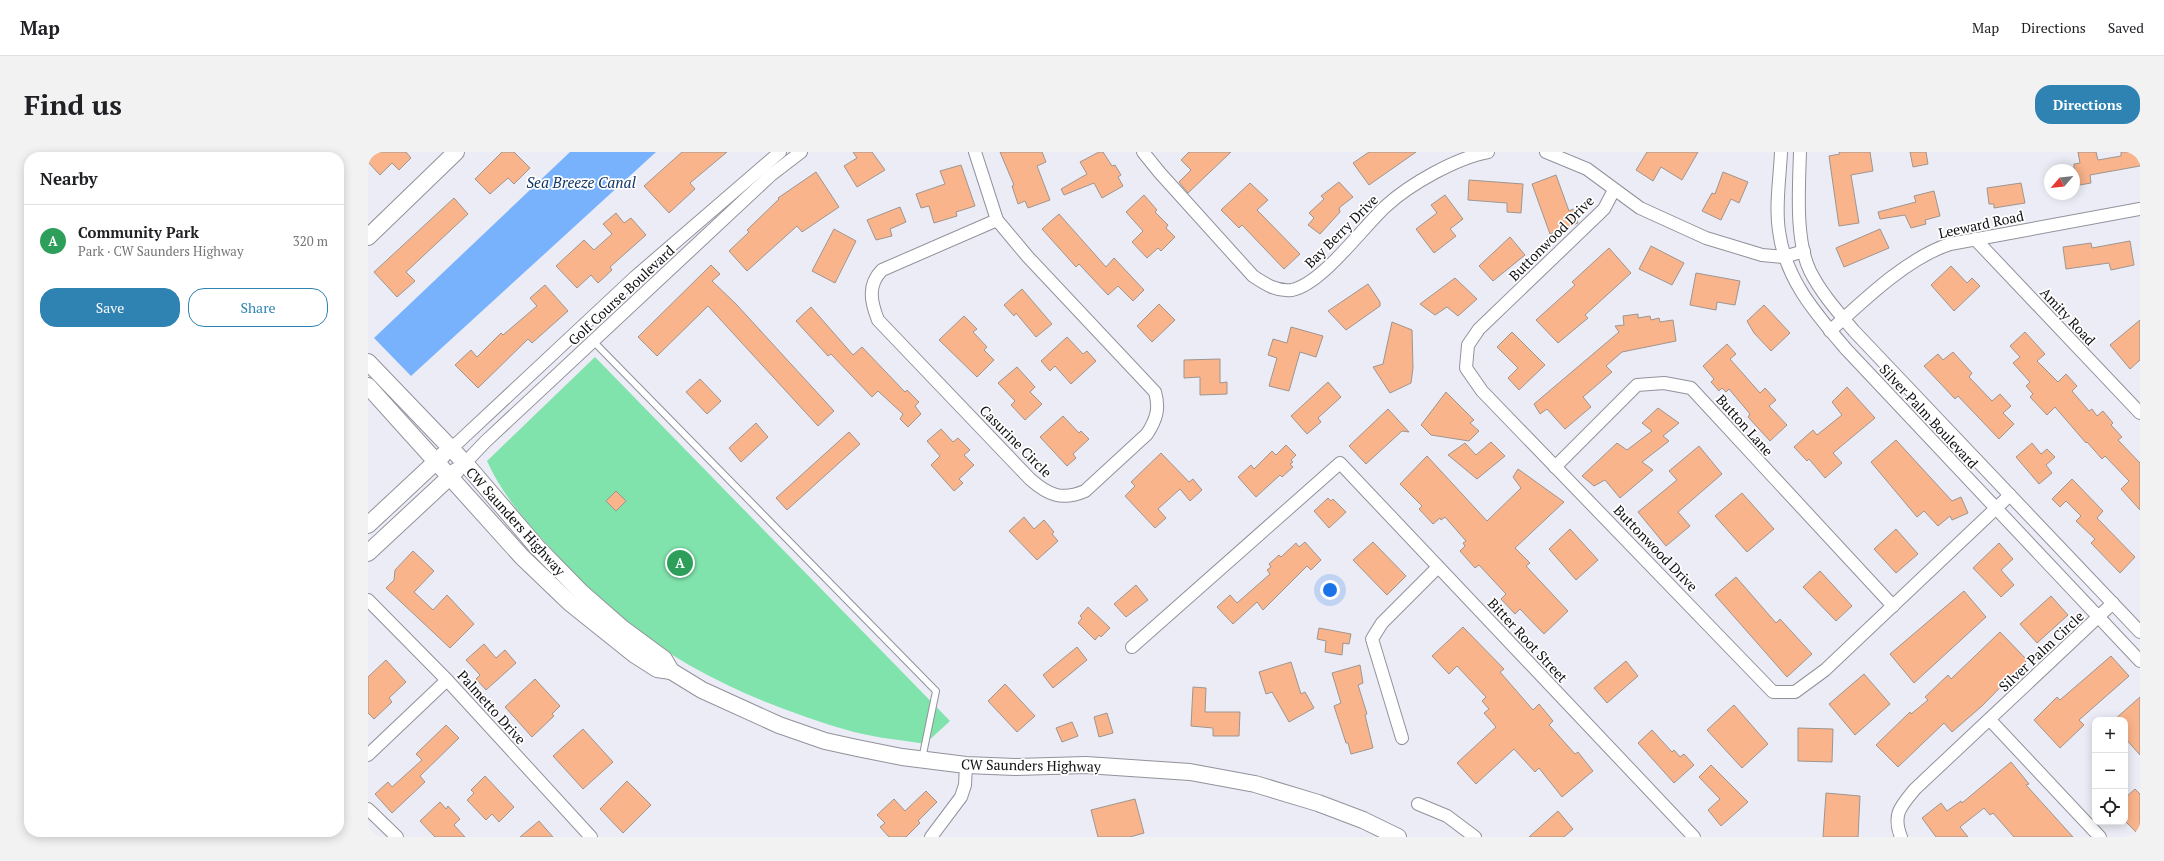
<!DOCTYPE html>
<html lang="en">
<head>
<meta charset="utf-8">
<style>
	:root { --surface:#fff; --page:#f2f2f2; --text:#202124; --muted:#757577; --line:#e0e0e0; --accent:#2f83b3 }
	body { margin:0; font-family:"PT Serif",serif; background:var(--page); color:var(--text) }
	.controls { position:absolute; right:12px; bottom:12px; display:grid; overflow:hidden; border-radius:8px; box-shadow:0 2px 10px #0003 }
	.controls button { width:36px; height:36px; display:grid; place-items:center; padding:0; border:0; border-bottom:1px solid var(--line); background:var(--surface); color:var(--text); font:20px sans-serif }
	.compass { position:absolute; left:1676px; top:12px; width:36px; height:36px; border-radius:50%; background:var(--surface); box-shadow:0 2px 10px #0003; rotate:242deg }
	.you { position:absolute; left:962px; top:438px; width:14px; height:14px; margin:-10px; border:3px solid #fff; border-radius:50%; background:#1a73e8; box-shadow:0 0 0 6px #1a73e833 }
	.badge { display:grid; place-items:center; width:26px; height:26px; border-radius:50%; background:var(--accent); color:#fff; font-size:13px; font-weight:700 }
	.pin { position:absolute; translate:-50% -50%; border:2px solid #fff; box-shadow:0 1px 4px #0006 }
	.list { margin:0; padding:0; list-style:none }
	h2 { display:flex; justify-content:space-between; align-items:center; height:52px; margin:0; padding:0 16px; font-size:17px }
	h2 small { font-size:13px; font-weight:400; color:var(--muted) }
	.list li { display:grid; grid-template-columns:26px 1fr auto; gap:12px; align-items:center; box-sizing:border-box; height:72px; padding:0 16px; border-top:1px solid var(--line) }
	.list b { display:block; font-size:15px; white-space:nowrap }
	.list p { margin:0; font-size:13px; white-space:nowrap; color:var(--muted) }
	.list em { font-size:13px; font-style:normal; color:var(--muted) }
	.actions { display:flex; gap:8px; padding:12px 16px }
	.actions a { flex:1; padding:9px 0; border:1px solid var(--accent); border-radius:16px; text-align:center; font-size:14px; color:var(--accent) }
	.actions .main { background:var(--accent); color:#fff }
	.icon { flex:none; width:22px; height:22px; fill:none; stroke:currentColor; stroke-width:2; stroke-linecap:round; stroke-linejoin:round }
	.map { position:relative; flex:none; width:1772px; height:685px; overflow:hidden; border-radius:16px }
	header { display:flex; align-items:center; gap:24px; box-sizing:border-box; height:56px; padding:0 20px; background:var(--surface); border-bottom:1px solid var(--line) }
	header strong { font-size:19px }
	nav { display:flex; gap:22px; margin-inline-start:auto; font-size:14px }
	.intro { display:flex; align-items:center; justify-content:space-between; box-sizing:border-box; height:96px; padding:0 24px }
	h1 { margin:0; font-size:28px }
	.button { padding:10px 18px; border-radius:16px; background:var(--accent); color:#fff; font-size:14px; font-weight:700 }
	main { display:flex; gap:24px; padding:0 24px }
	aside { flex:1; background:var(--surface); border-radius:16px; box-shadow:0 2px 10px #0003 }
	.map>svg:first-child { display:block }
</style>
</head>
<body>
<header>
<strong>Map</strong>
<nav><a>Map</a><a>Directions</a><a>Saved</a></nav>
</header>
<div class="intro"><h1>Find us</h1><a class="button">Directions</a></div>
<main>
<aside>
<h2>Nearby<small></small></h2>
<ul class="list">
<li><span class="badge" style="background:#2e9e5b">A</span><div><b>Community Park</b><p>Park · CW Saunders Highway</p></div><em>320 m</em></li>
</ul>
<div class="actions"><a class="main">Save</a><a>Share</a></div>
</aside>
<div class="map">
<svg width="1772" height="685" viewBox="0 0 1772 685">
	<rect width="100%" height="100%" fill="#ececf6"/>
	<path fill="#80e3ac" d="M227 205 582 569 557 592C534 588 509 586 486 580 402 556 322 522 253 467 230 449 209 425 189 403 162 374 135 345 119 309Z"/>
	<path fill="#79b2fc" d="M202 0H288L43 224 6 186Z"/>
	<g fill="#fab48c" stroke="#9e958f">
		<path d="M5 0H38L43 6 31 18 24 11 12 23 0 10V5Z"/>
		<path d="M134 0H146L162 16 146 32 140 26 122 42 107 27Z"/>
		<path d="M314 0H359L322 31 327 37 301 61 276 34Z"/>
		<path d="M485 0H504L517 18 489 35 476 14 489 6Z"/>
		<path d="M632 0H674L678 10 669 14 682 48 660 56 657 49 650 52 644 34 646 33Z"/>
		<path d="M731 0H735L744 14 747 13 753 23 750 25 755 34 734 46 726 31 696 43 693 37 719 22 712 10Z"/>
		<path d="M821 0H863L820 41 811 30 823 18 813 8Z"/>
		<path d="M1001 0H1048L1001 33 985 11Z"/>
		<path d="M1279 0H1330L1314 28 1293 15 1285 29 1268 18Z"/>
		<path d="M1471 0H1502L1505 19 1483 23 1491 71 1471 74 1461 4 1472 2Z"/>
		<path d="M1542 0H1558L1560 12 1545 15Z"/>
		<path d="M1710 0H1728L1730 8 1753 4V0H1772V14L1722 23 1723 31 1706 34V12L1712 11Z"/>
		<path d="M593 13 607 54 588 60 589 64 566 71 561 54 553 56 548 42 577 32 572 19Z"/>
		<path d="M448 20 471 55 434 80 429 74 379 119 361 99 381 80 379 78 411 47 410 46Z"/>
		<path d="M1355 20 1380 30 1371 51 1363 47 1353 68 1334 59 1344 41 1347 42Z"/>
		<path d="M1188 23 1201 59 1205 57 1210 71 1182 82 1164 32Z"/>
		<path d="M1101 28 1155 32 1153 61 1139 60V51L1100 48Z"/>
		<path d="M971 30 985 45 971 56 972 60 952 82 940 73 946 66 941 61 956 47 953 44Z"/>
		<path d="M882 31 900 48 889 58 932 102 916 117 874 73 871 76 853 58Z"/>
		<path d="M1653 31 1657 51 1626 56V52H1621L1619 36Z"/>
		<path d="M1566 39 1572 64 1557 68 1558 72 1543 76 1537 63 1512 67 1510 60 1548 50 1546 44Z"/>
		<path d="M776 43 789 58 787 60 800 73 798 76 807 85 793 99 790 96 779 106 764 90 775 79 758 60Z"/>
		<path d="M1077 43 1095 67 1082 77 1088 84 1066 101 1048 77 1069 61 1063 53Z"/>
		<path d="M86 46 100 62 38 120 47 129 29 145 6 120Z"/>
		<path d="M532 55 538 70 522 77 524 84 508 88 499 68Z"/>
		<path d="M248 61 256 71 263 66 278 83 242 115 244 118 230 131 223 123 209 136 188 114 216 88 226 98 244 82 235 72Z"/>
		<path d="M691 62 738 115 746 106 776 138 765 149 750 134 740 143 711 112 708 115 674 77Z"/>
		<path d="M466 77 488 89 467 131 444 119Z"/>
		<path d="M1512 77 1521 96 1476 115 1468 96Z"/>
		<path d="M1142 85 1157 103 1125 129 1111 114Z"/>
		<path d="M1762 89 1766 113 1743 118 1741 111 1698 117 1695 95 1723 91 1724 96Z"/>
		<path d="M1283 94 1316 111 1304 133 1271 117Z"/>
		<path d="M1241 96 1263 121 1217 163 1220 166 1190 191 1168 168 1207 133 1204 130Z"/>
		<path d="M343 113 352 122 344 129 368 152 466 259 450 274 340 154 289 204 270 185Z"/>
		<path d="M1583 114 1599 131 1604 126 1612 134 1586 159 1563 133Z"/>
		<path d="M1328 121 1372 129 1367 153 1349 150 1348 158 1322 153Z"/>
		<path d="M1087 126 1109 147 1090 164 1079 155 1067 163 1052 152Z"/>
		<path d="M1000 132 1012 150V154L978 178 960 159Z"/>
		<path d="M177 133 200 159 164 191 160 187 110 236 87 213 103 198 109 205 133 181 135 183 169 154 162 146Z"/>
		<path d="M654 137 684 172 668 185 648 161 646 164 636 153Z"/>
		<path d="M791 152 807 168 784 190 769 174Z"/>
		<path d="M1396 153 1422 181 1403 199 1386 181 1379 169Z"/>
		<path d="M443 155 485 203 494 195 537 240 539 238 551 250 547 254 553 262 540 275 532 267 535 262 510 239 504 245 463 202 460 204 428 169Z"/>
		<path d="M1270 162V166L1282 164 1283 168 1291 166 1292 170 1305 168 1308 189 1254 200 1238 214 1244 220 1215 245 1223 255 1197 277 1179 257 1172 262 1166 252 1251 180 1247 174 1256 173 1255 164Z"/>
		<path d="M596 164 609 177 605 180 619 195 616 198 626 208 609 225 571 188Z"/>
		<path d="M1772 168V208L1762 217 1742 193Z"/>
		<path d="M1024 170 1044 178 1045 216 1043 231 1022 241 1005 215 1015 212Z"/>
		<path d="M923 175 955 184 948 205 932 200 921 239 901 234 909 206 900 203 905 187 919 191Z"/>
		<path d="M1144 180 1177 213 1151 238 1140 226 1150 216 1129 195Z"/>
		<path d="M1657 180 1677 202 1669 209 1690 230 1698 222 1709 234 1704 239 1721 259 1724 257 1729 264 1735 259 1745 271 1743 273 1754 285 1750 288 1772 311V358L1753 337 1761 329 1737 304 1734 307 1719 290 1718 291 1687 255 1679 263 1662 245 1665 242 1658 234 1662 230 1645 211 1652 205 1642 194Z"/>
		<path d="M699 185 715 202 719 199 728 209 703 232 687 214 682 219 673 209Z"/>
		<path d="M1359 192 1368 202 1362 207 1392 241 1397 236 1408 248 1401 254 1419 273 1402 289 1380 265 1382 262 1361 237 1358 240 1354 236 1351 239 1343 230 1346 227 1335 214Z"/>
		<path d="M1585 200 1604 221 1601 225 1624 249 1632 242 1643 254 1635 261 1646 272 1631 287 1590 244 1587 247 1556 214 1570 202 1575 208Z"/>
		<path d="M852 207V231L859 230V242L832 243V225L816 226V208Z"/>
		<path d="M649 215 667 235 662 240 674 252 657 268 643 253 647 249 630 231Z"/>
		<path d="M332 227 353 249 339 262 318 240Z"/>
		<path d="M960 230 973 245 950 266 953 270 939 282 923 264Z"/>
		<path d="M1479 235 1507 266 1465 301 1474 311 1457 326 1441 307 1439 309 1426 295 1445 278 1449 283 1474 263 1464 250Z"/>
		<path d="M1078 240 1106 268 1102 271 1111 279 1101 289 1063 283 1053 273Z"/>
		<path d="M1290 256 1311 271 1295 284 1301 289 1274 310 1285 318 1252 346 1237 328 1226 334 1214 324 1249 291 1259 298 1284 279 1274 271Z"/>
		<path d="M1020 257 1041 280 1034 279 998 312 981 294Z"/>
		<path d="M695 264 711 281 713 279 721 287 705 302 708 306 699 314 672 285Z"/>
		<path d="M388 271 400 285 373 310 361 296Z"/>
		<path d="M573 277 585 290 590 286 602 298 596 303 606 313 591 327 595 331 586 339 563 313 572 304 559 289Z"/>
		<path d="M481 280 492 292 419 358 408 346Z"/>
		<path d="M1528 288 1584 349 1593 345 1600 361 1584 368 1582 364 1570 374 1556 359 1549 365 1503 310Z"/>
		<path d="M1123 290 1137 304 1109 327 1080 303 1097 291 1108 303Z"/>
		<path d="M1664 291 1673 302 1679 297 1687 305 1678 313 1684 321 1671 332 1648 305Z"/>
		<path d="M918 293 928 303 923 308 925 310 922 312 925 315 914 325 912 323 888 345 870 325 883 313 886 317 904 299 908 303Z"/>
		<path d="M1331 294 1354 322 1310 360 1322 374 1298 394 1270 360 1309 328 1301 319Z"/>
		<path d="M793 301 821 330 825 327 834 338 822 349 812 337 790 357 798 366 787 376 757 344 767 334 763 330Z"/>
		<path d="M1059 304 1119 369 1153 336 1145 325 1150 317 1196 350 1147 396 1162 411 1158 414 1200 459 1176 482 1152 457 1147 462 1133 447 1138 442 1111 413 1107 416 1092 399 1097 394 1095 391 1098 389 1077 365 1073 368 1072 366 1065 372 1051 357 1054 354 1032 332Z"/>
		<path d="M1704 327 1735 359 1729 366 1767 405 1752 421 1723 391 1727 387 1708 369 1713 364 1698 349 1692 355 1684 347Z"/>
		<path d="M248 339 258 349 248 359 238 349Z"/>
		<path d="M1374 341 1406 377 1379 400 1347 364Z"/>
		<path d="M960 346 963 349 965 347 978 360 961 376 946 359Z"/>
		<path d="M656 365 666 377 676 368 686 380 684 382 690 389 669 408 641 379Z"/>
		<path d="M1202 377 1230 408 1208 428 1181 397Z"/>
		<path d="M1528 377 1550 402 1528 421 1506 397Z"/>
		<path d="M937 390 953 408 943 418 939 414 895 458 889 450 865 472 849 455 862 443 869 451 902 422 899 418 903 415 901 412 911 403 913 405 928 391 931 395Z"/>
		<path d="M1005 390 1038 424 1019 443 985 408Z"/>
		<path d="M1631 391 1645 407 1633 418 1646 433 1633 445 1605 416Z"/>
		<path d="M45 399 66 419 46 440 65 458 79 443 106 472 82 496 18 436 26 428 27 418Z"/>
		<path d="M1452 419 1484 454 1468 469 1435 435Z"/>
		<path d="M1368 425 1408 471 1412 467 1444 502 1419 525 1347 443Z"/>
		<path d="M768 433 780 448 758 465 746 452Z"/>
		<path d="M1596 439 1618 465 1546 531 1522 502Z"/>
		<path d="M1683 444 1700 463 1669 491 1652 472Z"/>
		<path d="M720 455 742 476 733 485 731 483 727 488 710 471 714 466 712 464Z"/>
		<path d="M1095 475 1136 517 1132 520 1165 558 1171 552 1185 569 1181 573 1207 602 1210 600 1225 619 1194 645 1171 616 1167 620 1146 597 1108 632 1089 611 1128 575 1116 561 1121 557 1114 549 1118 545 1089 514 1081 522 1064 504Z"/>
		<path d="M951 476 983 482 981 492 975 491 974 503 957 500 958 489 949 487Z"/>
		<path d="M1632 480 1659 508 1614 554 1584 580 1576 571 1530 615 1508 593 1542 560 1543 562 1560 548 1557 545 1580 523 1583 527Z"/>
		<path d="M116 492 128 506 137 498 148 511 118 538 108 527 112 523 98 508Z"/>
		<path d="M709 495 719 508 685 536 675 523Z"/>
		<path d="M1743 504 1761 524 1711 568 1716 573 1692 596 1666 568 1689 545 1692 548Z"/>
		<path d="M18 508 38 530 21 546 24 550 6 567 0 561V525Z"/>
		<path d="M1258 509 1270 524 1239 551 1226 536Z"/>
		<path d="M923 510 933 542 937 540 946 556 921 570 904 540 898 542 891 520Z"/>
		<path d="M992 513 995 531 990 533 999 562 997 563 1005 596 983 602 980 591H978L966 554 973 551 964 521Z"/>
		<path d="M1496 522 1522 552 1487 583 1461 552Z"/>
		<path d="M167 527 192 554 184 562 186 564 164 585 137 555Z"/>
		<path d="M637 532 667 564 649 580 620 549Z"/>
		<path d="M825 535 838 536 837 560H872L871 584H845V576L823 574Z"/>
		<path d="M1772 545V603L1757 586V568H1746Z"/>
		<path d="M1366 553 1400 592 1374 616 1339 578Z"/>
		<path d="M739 561 745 581 731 585 726 565Z"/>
		<path d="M704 570 710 584 694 590 688 576Z"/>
		<path d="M78 573 91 586 52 624 57 630 24 661 7 642 20 630 24 635 54 608 48 602Z"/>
		<path d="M1430 576 1465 577 1464 610 1430 609Z"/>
		<path d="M215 577 245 610 215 637 185 604Z"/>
		<path d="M1284 578 1304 600 1306 598 1312 605 1316 602 1326 613 1306 631 1270 591Z"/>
		<path d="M1643 610 1661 632 1658 633 1705 685H1646L1625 661 1622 663 1616 656 1592 675 1600 685H1568L1554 666 1573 651 1579 659 1593 649 1594 651Z"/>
		<path d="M1343 613 1380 650 1353 674 1340 658 1352 647 1331 625Z"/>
		<path d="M117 624 146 655 131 670 124 662 118 668 99 648 106 641 103 638Z"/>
		<path d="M259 629 283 653 255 681 232 657Z"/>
		<path d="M1767 637 1772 642V684L1757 669V646Z"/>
		<path d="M558 639 569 650 550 669 552 671 538 685H521L512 675 517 671 509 663 526 647 537 659Z"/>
		<path d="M1458 641 1492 644 1490 685H1455Z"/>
		<path d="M767 647 776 681 762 685H730L723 658Z"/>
		<path d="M72 650 78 657 80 654 92 667 86 673 97 685H67L52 669Z"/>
		<path d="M1190 659 1205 677 1196 685H1161Z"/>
		<path d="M171 669 185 685H152Z"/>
	</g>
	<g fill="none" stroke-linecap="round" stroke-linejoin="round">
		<defs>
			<path id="service" d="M225 189 568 539 554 607"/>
			<g id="minor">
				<path d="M607 0 629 68 660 105 787 240C792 257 788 268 779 282L717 339C694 349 680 343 662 327L510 168C503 150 499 133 514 118L629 68"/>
				<path d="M775 0 792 21 885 124C897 132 909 140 924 138 954 132 995 75 1018 54 1042 32 1088 6 1120 0"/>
				<path d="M1178 0 1219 17 1272 56 1338 86 1394 103 1416 105 1436 99"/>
				<path d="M1413 0C1412 25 1407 54 1411 79 1417 127 1448 162 1478 197L1772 509"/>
				<path d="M1432 0C1431 35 1427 88 1442 119 1453 141 1470 160 1486 179L1772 480"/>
				<path d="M1246 38 1236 57 1111 177 1100 193 1098 216 1114 239 1405 540H1427L1457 518 1642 343"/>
				<path d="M1607 87 1772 261"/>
				<path d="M1462 179C1496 148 1539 106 1582 92L1772 57"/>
				<path d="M83 297 267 125 412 0"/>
				<path d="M97 311 117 290 403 23 433 0"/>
				<path d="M1187 315 1269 233 1296 231 1323 236 1525 454"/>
				<path d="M0 448 79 528 223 685"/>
				<path d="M764 495 972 311 1326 685"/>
				<path d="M1622 568 1732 685"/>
				<path d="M1034 586 1004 487 1014 471 1070 415"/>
				<path d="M0 603 79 528"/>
				<path d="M1050 652 1079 664 1107 685"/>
				<path d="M0 657 29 685"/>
				<path d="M563 685 593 645 597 633 598 613"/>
				<path d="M1533 685C1524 662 1533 654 1547 637L1745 451"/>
			</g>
			<g id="secondary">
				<path d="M0 85 88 0"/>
				<path d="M0 210 97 311 169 395 213 440 254 476 296 507 303 519 334 538 411 573 457 589 489 596 534 605 598 613 647 615 718 613 822 620 887 632 950 651 995 668 1030 685"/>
				<path d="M0 234 154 405 202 451 267 503 289 517 303 519"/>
				<path d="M0 373 75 303"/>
				<path d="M0 401 88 319"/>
			</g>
		</defs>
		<use href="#service" stroke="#91929b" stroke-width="8"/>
		<use href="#minor" stroke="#91929b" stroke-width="14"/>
		<use href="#secondary" stroke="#91929b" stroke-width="18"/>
		<use href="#service" stroke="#fff" stroke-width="6"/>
		<use href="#minor" stroke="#fff" stroke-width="12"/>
		<use href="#secondary" stroke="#fff" stroke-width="16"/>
	</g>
	<g text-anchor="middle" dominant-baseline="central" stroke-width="3.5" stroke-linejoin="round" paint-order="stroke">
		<g font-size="14" fill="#0f0f12" stroke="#fff">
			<text transform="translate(1613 72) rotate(-12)">Leeward Road</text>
			<text transform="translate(973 79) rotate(-45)">Bay Berry Drive</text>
			<text transform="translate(1183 86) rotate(-45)">Buttonwood Drive</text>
			<text transform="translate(253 143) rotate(-43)">Golf Course Boulevard</text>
			<text transform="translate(1700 164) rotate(47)">Amity Road</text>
			<text transform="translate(1561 264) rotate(47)">Silver Palm Boulevard</text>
			<text transform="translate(1377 273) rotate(48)">Button Lane</text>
			<text transform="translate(648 289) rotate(45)">Casurine Circle</text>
			<text transform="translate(148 369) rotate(48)">CW Saunders Highway</text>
			<text transform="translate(1288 396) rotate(46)">Buttonwood Drive</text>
			<text transform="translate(1160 488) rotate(47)">Bitter Root Street</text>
			<text transform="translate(1673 499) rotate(-43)">Silver Palm Circle</text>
			<text transform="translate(124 555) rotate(48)">Palmetto Drive</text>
			<text transform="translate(663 613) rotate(1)">CW Saunders Highway</text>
		</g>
		<g font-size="15" font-style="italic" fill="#113766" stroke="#fff">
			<text x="213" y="30">Sea Breeze Canal</text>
		</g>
	</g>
</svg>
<div class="controls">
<button>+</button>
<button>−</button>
<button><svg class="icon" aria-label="locate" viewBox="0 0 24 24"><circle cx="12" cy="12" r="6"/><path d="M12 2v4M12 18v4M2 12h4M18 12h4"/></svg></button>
</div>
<svg class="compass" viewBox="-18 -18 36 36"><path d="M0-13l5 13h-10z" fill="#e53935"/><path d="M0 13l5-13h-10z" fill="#757577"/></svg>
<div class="you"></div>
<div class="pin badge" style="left:312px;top:411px;background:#2e9e5b">A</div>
</div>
</main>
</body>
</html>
